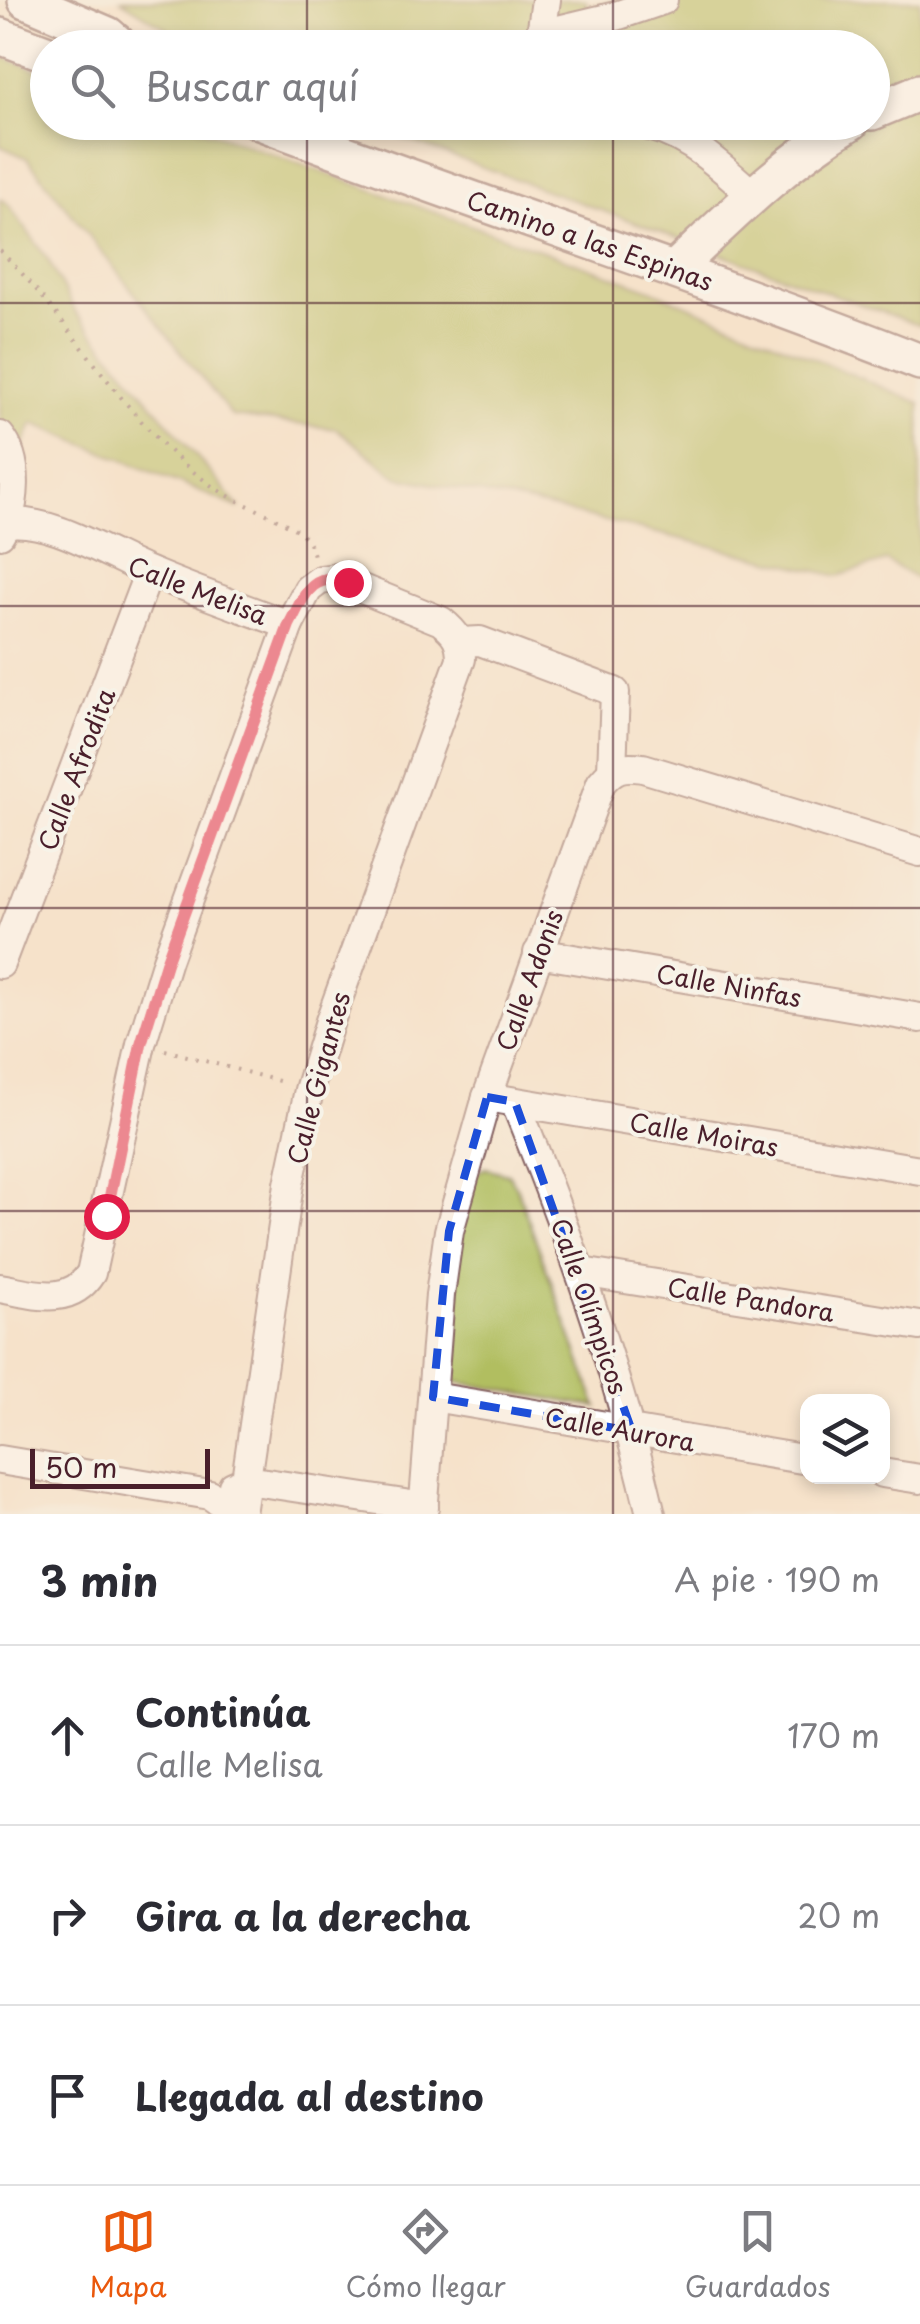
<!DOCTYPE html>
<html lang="es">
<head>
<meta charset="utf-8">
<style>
	:root { --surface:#fff; --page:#f2f2f3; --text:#2b2b33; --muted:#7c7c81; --line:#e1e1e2; --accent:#ea580c }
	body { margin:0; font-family:"Playpen Sans",sans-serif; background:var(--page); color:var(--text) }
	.controls { position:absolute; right:30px; bottom:30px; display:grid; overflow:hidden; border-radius:20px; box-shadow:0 5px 15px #0003 }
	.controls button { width:90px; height:90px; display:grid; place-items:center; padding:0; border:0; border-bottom:2px solid var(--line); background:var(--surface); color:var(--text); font:50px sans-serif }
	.scale { position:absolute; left:30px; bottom:25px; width:180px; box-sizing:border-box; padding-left:10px; border:5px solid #4a1f2b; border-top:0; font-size:28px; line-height:35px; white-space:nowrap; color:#4a1f2b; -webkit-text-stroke:8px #f7f3e8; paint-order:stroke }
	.stop { position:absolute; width:30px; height:30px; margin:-22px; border:8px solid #e11d48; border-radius:50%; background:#fff }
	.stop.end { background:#e11d48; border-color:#fff; box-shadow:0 2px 10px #0008 }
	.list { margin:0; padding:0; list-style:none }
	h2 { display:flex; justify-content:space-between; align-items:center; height:130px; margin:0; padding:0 40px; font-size:42px }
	h2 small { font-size:32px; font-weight:400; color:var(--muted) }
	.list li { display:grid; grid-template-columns:65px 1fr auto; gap:30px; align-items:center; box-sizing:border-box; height:180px; padding:0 40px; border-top:2px solid var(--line) }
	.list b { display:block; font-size:38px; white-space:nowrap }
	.list p { margin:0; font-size:32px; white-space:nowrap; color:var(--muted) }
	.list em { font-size:32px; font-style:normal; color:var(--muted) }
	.icon { flex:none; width:55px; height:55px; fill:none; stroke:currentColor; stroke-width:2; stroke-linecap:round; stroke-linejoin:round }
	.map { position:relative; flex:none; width:920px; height:1514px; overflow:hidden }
	.search { position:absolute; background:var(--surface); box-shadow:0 5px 15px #0003; left:30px; right:30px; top:30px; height:110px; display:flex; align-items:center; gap:25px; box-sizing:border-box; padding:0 35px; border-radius:55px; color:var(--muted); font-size:38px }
	.sheet { height:670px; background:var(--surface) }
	nav { display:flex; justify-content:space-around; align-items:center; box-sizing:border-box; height:140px; border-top:2px solid var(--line); background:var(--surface); font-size:28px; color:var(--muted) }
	nav a { display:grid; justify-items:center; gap:5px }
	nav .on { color:var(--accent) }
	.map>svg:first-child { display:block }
</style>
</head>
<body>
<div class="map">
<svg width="920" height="1514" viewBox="0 0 920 1514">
	<rect width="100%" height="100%" fill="#f7f3e8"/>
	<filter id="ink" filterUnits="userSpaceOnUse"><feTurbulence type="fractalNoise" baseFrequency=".01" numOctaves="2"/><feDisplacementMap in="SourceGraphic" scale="20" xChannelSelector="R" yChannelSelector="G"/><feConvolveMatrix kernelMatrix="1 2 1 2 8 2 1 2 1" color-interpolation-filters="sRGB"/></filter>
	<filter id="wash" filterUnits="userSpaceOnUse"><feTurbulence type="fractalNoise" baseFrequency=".0048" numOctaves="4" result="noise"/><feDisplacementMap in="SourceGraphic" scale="40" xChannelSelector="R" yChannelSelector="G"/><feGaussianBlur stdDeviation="2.25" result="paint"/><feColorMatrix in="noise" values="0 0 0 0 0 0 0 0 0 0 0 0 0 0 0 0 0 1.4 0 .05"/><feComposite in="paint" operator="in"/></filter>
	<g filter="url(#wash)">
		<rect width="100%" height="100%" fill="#f5e2ca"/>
		<g fill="#b1be60" stroke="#7e6e46" stroke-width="2.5">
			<path d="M121 0H586L587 7 626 0H920V326L361 123 872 122V48L196 47Z"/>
			<path d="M0 56 47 73 48 122 185 123 649 289 920 403V581L886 561 838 576 534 504 397 477 337 429 232 416 27 158 0 146Z"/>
			<path d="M0 199 7 203 47 258 76 313 240 508 33 423 22 447 0 441Z"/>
			<path d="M485 1168 508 1174 516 1186 597 1407 439 1379 455 1240 475 1173Z"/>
		</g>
	</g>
	<g filter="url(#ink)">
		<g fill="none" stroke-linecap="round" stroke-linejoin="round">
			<defs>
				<g id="minor">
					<path d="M541 34 616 16 663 0"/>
					<path d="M541 34 546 0"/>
					<path d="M632 122C686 132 712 159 752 194"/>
					<path d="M0 436C20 460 17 509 0 534"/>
					<path d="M8 523C51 517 111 557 152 573 197 592 243 608 289 625"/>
					<path d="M461 642 480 641 615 692 612 770"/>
					<path d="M538 953 920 1018"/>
					<path d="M0 964 149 572"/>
					<path d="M487 1097 920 1170"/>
					<path d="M515 1102C570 1237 618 1372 651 1514"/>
					<path d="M581 1272 920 1326"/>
					<path d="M0 1288C34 1294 70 1307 91 1273L141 1044 167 960 289 625 308 589 320 580 335 578 441 621C456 633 461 640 461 659L330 1021 309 1090 289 1184 241 1514"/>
					<path d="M433 1397 808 1460"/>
					<path d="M0 1460 210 1495 237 1514"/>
					<path d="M882 1473 920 1479"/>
					<path d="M233 1486 247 1480 424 1507"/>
					<path d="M423 1514 440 1295 449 1231 487 1097 601 783C614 767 623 765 643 768L920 852"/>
				</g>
				<g id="tertiary">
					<path d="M26 0 108 35 123 48"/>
					<path d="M0 36 48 54"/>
					<path d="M872 112 920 92"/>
					<path d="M260 122C479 205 702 276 920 362"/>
					<path d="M675 269C731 216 784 162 851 122"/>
				</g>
			</defs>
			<use href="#minor" stroke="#866363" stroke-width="32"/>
			<use href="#tertiary" stroke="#866363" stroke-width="40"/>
			<g stroke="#866363" stroke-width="4" stroke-dasharray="2.5 8" stroke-linecap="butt">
				<path d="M0 251C74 322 121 418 204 480 233 503 268 511 298 531 307 537 312 547 314 556"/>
				<path d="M165 1050 286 1083"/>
			</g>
			<use href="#minor" stroke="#fff" stroke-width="28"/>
			<use href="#tertiary" stroke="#fff" stroke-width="35"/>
		</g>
	</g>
	<g fill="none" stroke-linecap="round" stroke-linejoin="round" filter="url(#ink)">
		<path stroke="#e11d48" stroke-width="12" d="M106 1216 141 1044 167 960 289 625C304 597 310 571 348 582"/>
	</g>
	<path d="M0 0H920V1514H0ZM487 1097 515 1102 632 1431 433 1397 449 1231Z" fill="#f5e2ca" fill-opacity=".55" fill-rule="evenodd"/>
	<path fill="none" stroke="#1d4ed8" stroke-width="8" stroke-dasharray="20 12" stroke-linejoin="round" d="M487 1097 515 1102 632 1431 433 1397 449 1231Z"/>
	<path fill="none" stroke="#4a1f2b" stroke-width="2.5" stroke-opacity="0.55" d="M307 0V48M613 0V48M307 122V1514M613 122V1514M0 303H920M0 606H920M0 908H920M0 1211H920"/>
	<g text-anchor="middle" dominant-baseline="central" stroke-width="8" stroke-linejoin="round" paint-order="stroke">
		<g font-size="25" fill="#4a1f2b" stroke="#f7f3e8">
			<text transform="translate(590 240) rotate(19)">Camino a las Espinas</text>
			<text transform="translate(198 590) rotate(21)">Calle Melisa</text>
			<text transform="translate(76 769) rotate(-69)">Calle Afrodita</text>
			<text transform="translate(529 980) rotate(-70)">Calle Adonis</text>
			<text transform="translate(729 985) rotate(10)">Calle Ninfas</text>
			<text transform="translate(318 1078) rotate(-75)">Calle Gigantes</text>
			<text transform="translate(704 1134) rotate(10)">Calle Moiras</text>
			<text transform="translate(751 1299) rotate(9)">Calle Pandora</text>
			<text transform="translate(590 1306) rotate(71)">Calle Olímpicos</text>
			<text transform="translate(620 1429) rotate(10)">Calle Aurora</text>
		</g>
	</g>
</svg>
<div class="controls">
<button><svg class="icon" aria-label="layers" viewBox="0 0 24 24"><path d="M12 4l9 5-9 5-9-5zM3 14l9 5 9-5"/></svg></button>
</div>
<div class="scale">50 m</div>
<div class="stop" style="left:106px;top:1216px"></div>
<div class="stop end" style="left:348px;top:582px"></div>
<div class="search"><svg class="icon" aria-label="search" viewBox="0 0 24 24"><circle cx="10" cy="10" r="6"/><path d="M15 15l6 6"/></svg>Buscar aquí</div>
</div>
<section class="sheet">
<h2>3 min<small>A pie · 190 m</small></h2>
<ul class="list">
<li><svg class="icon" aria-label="ahead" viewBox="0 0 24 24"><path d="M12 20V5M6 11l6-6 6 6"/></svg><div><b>Continúa</b><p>Calle Melisa</p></div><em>170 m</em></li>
<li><svg class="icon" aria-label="right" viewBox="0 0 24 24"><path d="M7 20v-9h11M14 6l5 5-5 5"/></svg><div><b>Gira a la derecha</b></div><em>20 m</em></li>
<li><svg class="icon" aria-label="arrive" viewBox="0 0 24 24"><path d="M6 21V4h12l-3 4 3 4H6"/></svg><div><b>Llegada al destino</b></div></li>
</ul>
</section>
<nav>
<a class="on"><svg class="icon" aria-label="map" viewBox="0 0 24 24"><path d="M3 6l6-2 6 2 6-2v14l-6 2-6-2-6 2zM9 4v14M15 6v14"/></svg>Mapa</a>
<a><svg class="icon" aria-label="directions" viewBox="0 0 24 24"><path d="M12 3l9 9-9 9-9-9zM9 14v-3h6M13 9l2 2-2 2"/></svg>Cómo llegar</a>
<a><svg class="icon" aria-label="saved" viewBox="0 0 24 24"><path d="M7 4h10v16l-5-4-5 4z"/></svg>Guardados</a>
</nav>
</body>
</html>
